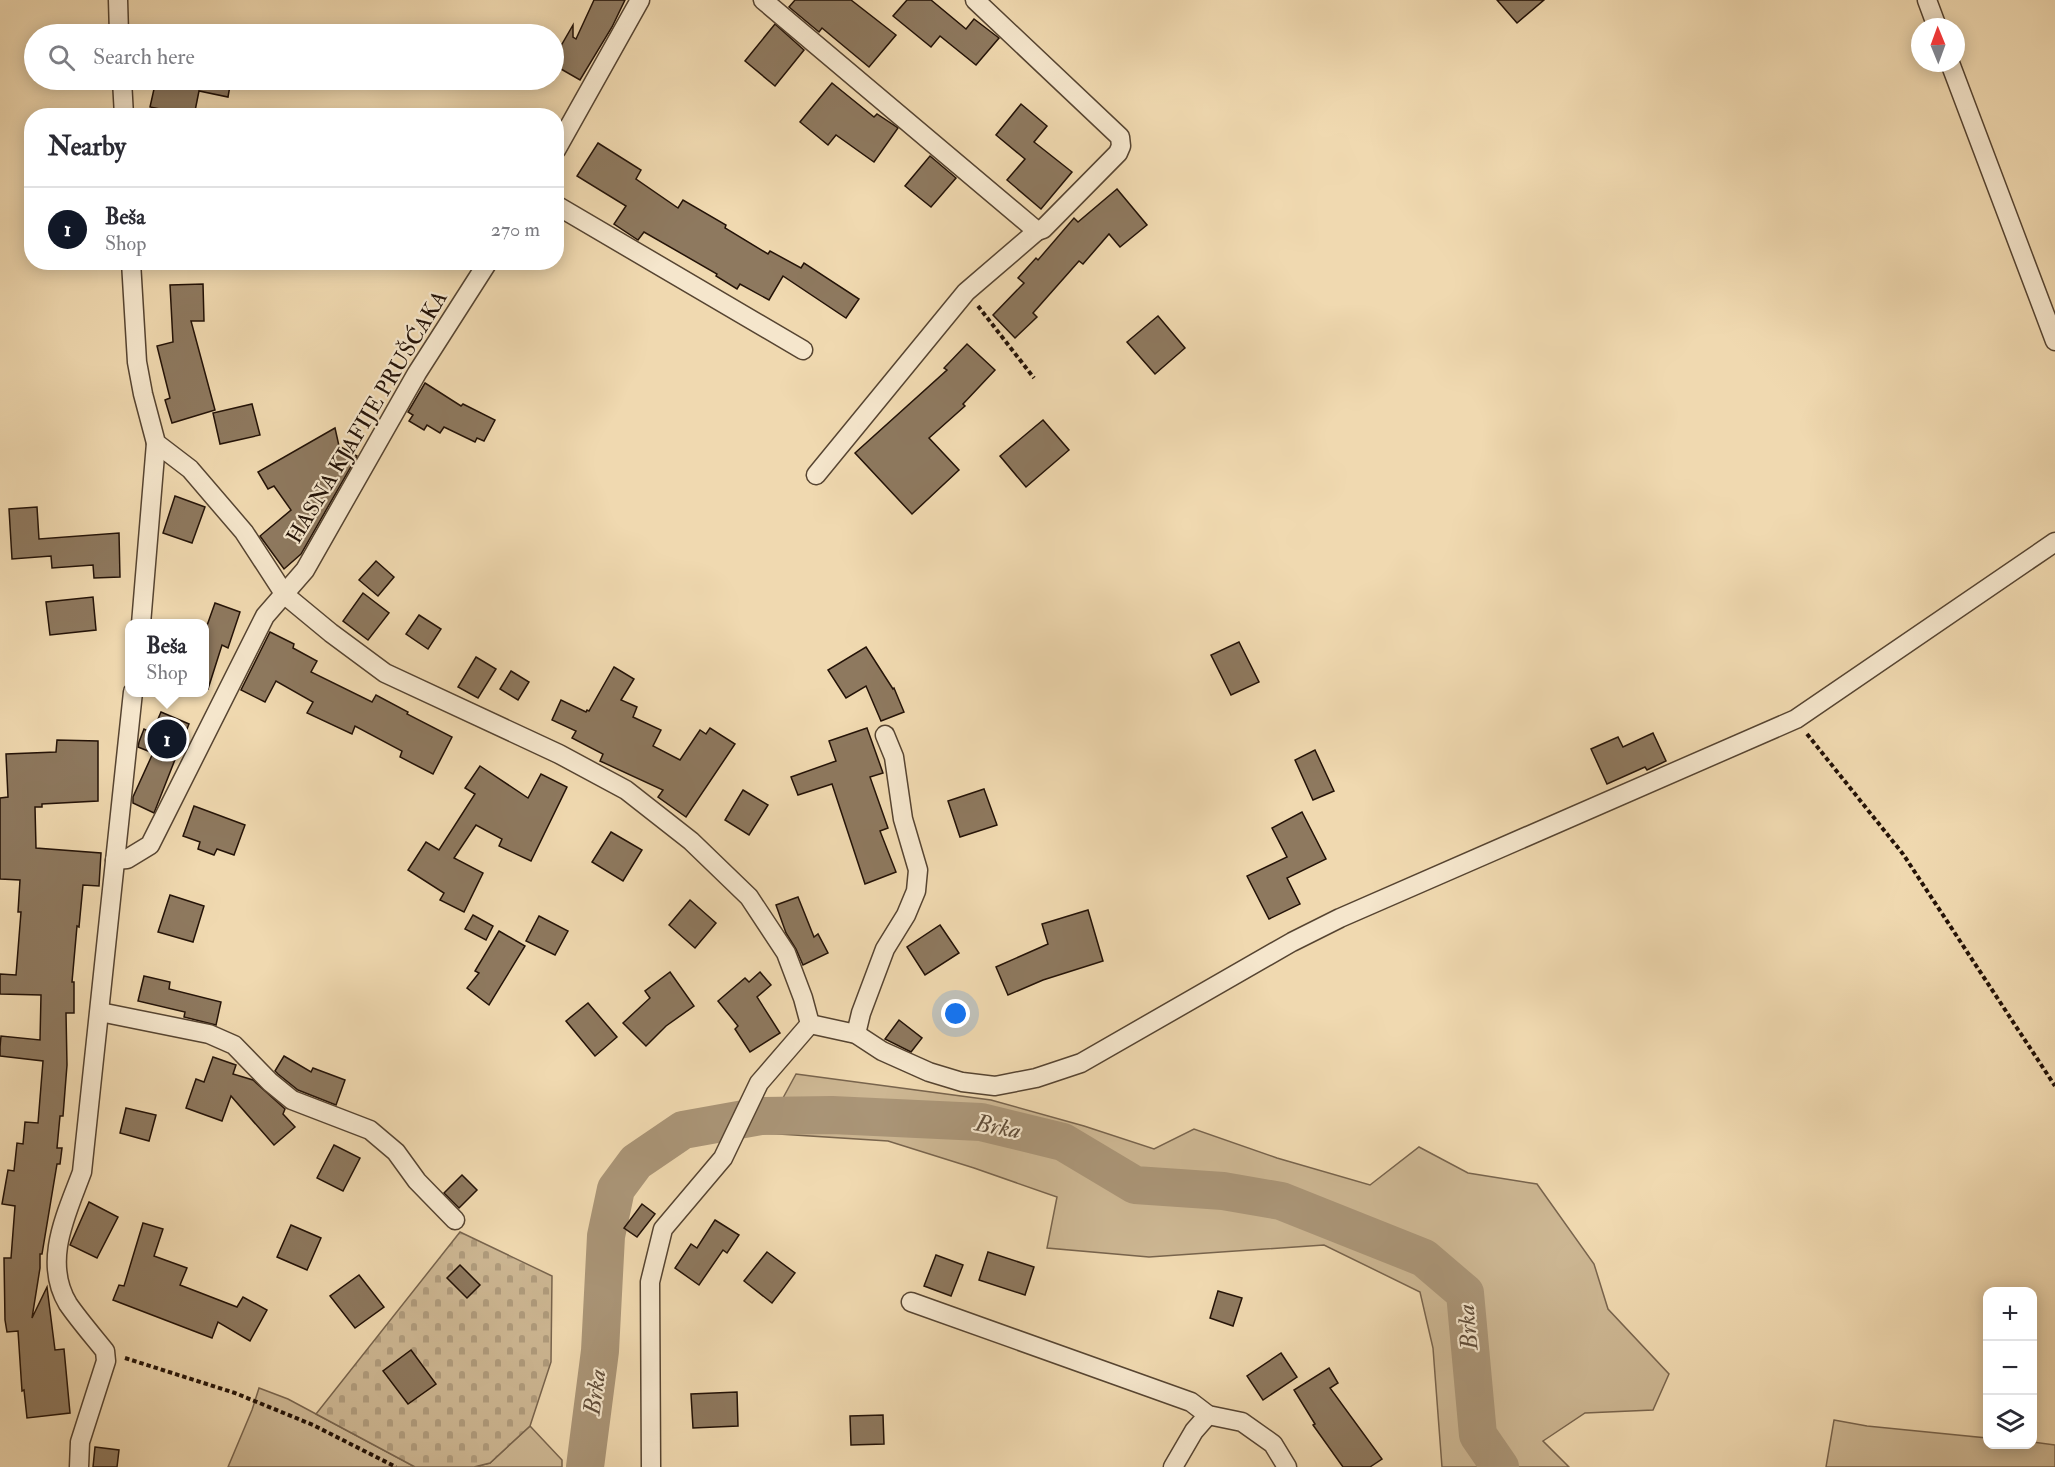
<!DOCTYPE html>
<html lang="en">
<head>
<meta charset="utf-8">
<style>
	:root { --surface:#fff; --page:#f7f7f7; --text:#2b2b33; --muted:#7c7c81; --line:#e1e1e2; --accent:#111827 }
	body { margin:0; font-family:"IM FELL Double Pica",serif; background:var(--page); color:var(--text) }
	.controls { position:absolute; right:18px; bottom:18px; display:grid; overflow:hidden; border-radius:12px; box-shadow:0 3px 15px #0003 }
	.controls button { width:54px; height:54px; display:grid; place-items:center; padding:0; border:0; border-bottom:2px solid var(--line); background:var(--surface); color:var(--text); font:30px sans-serif }
	.compass { position:absolute; left:1911px; top:18px; width:54px; height:54px; border-radius:50%; background:var(--surface); box-shadow:0 3px 15px #0003; rotate:359deg }
	.you { position:absolute; left:956px; top:1014px; width:21px; height:21px; margin:-15px; border:4px solid #fff; border-radius:50%; background:#1a73e8; box-shadow:0 0 0 9px #1a73e833 }
	.badge { display:grid; place-items:center; width:39px; height:39px; border-radius:50%; background:var(--accent); color:#fff; font-size:20px; font-weight:700 }
	.pin { position:absolute; translate:-50% -50%; border:3px solid #fff; box-shadow:0 2px 6px #0006 }
	.popup { position:absolute; left:125px; top:619px; width:84px; height:78px; box-sizing:border-box; display:grid; place-content:center; border-radius:12px; background:var(--surface); filter:drop-shadow(0 2px 4px #0005); font-size:20px; white-space:nowrap; color:var(--muted) }
	.popup b { font-size:22px; color:var(--text) }
	.popup::after { content:''; position:absolute; left:50%; top:100%; margin-left:-12px; border:12px solid transparent; border-top-color:var(--surface) }
	.list { margin:0; padding:0; list-style:none }
	h2 { display:flex; justify-content:space-between; align-items:center; height:78px; margin:0; padding:0 24px; font-size:26px }
	h2 small { font-size:20px; font-weight:400; color:var(--muted) }
	.list li { display:grid; grid-template-columns:39px 1fr auto; gap:18px; align-items:center; box-sizing:border-box; height:84px; padding:0 24px; border-top:2px solid var(--line) }
	.list b { display:block; font-size:22px; white-space:nowrap }
	.list p { margin:0; font-size:20px; white-space:nowrap; color:var(--muted) }
	.list em { font-size:20px; font-style:normal; color:var(--muted) }
	.icon { flex:none; width:33px; height:33px; fill:none; stroke:currentColor; stroke-width:2; stroke-linecap:round; stroke-linejoin:round }
	.map { position:relative; flex:none; width:2055px; height:1467px; overflow:hidden }
	.search { position:absolute; background:var(--surface); box-shadow:0 3px 15px #0003; left:24px; top:24px; width:540px; height:66px; display:flex; align-items:center; gap:15px; box-sizing:border-box; padding:0 21px; border-radius:33px; color:var(--muted); font-size:22px }
	.panel { position:absolute; background:var(--surface); box-shadow:0 3px 15px #0003; left:24px; top:108px; width:540px; height:162px; border-radius:24px }
	.map>svg:first-child { display:block }
</style>
</head>
<body>
<div class="map">
<svg width="2055" height="1467" viewBox="0 0 2055 1467">
	<defs>
		<pattern id="cemetery-stones" width="16" height="16" patternUnits="userSpaceOnUse" patternTransform="scale(1.5)"><rect width="16" height="16" fill="#cdb793"/><path d="M2 7V4a2 2 0 0 1 4 0v3zM10 15v-3a2 2 0 0 1 4 0v3z" fill="#b09c7d"/></pattern>
	</defs>
	<rect width="100%" height="100%" fill="#f0d9b0"/>
	<filter id="stains"><feTurbulence type="fractalNoise" baseFrequency=".00333" numOctaves="4"/><feColorMatrix values="0 0 0 0 .2 0 0 0 0 .09 0 0 0 0 .02 0 0 0 .5 -.17"/></filter>
	<radialGradient id="worn" r=".72"><stop offset=".6" stop-color="#630" stop-opacity="0"/><stop offset="1" stop-color="#630" stop-opacity=".3"/></radialGradient>
	<g fill="#cdb793" stroke="#78644d" stroke-width="1.5">
		<path d="M796 1074 991 1100 1084 1126 1154 1149 1194 1129 1277 1158 1370 1185 1419 1147 1468 1173 1537 1184 1594 1264 1608 1309 1669 1374 1653 1410 1585 1413 1543 1441 1569 1467H1442L1433 1348 1420 1292 1324 1245 1149 1257 1047 1248 1057 1197 974 1168 888 1141 764 1133Z"/>
		<path d="M259 1388 288 1399 415 1467H228L252 1410Z"/>
		<path d="M1834 1420 1867 1426 1987 1438 1988 1444H2032L2033 1442 2055 1445V1467H1826Z"/>
		<path d="M530 1426 562 1460V1467H474L490 1463Z"/>
	</g>
	<path fill="url(#cemetery-stones)" stroke="#78644d" stroke-width="1.5" d="M460 1232 552 1276 551 1362 530 1426 490 1463 474 1467H415L316 1414Z"/>
	<g fill="none" stroke-linecap="round" stroke-linejoin="round">
		<path stroke="#aa9577" stroke-width="38" d="M585 1467 600 1351 606 1236 616 1189 636 1162 683 1130 761 1116 832 1115 981 1122 1063 1142 1135 1185 1223 1191 1281 1201 1424 1258 1465 1293 1478 1435 1500 1467"/>
	</g>
	<g fill="#8e795f" stroke="#231207" stroke-width="1.5">
		<path d="M594 0H625L612 27 580 80 554 65V58L573 25V37L576 39Z"/>
		<path d="M795 0H851L896 35 869 67 822 28 819 32 789 7Z"/>
		<path d="M907 0H931L966 29 974 19 999 38 976 65 940 36 931 47 893 16Z"/>
		<path d="M1497 0H1544L1517 23Z"/>
		<path d="M775 24 804 50 775 86 745 61Z"/>
		<path d="M156 80H231L228 97 199 91 194 116 150 107Z"/>
		<path d="M832 83 874 117 877 114 898 128 874 162 836 135 828 145 800 122Z"/>
		<path d="M1021 104 1047 126 1034 142 1072 172 1041 209 1007 180 1025 159 996 135Z"/>
		<path d="M598 143 641 170 636 179 678 208 683 200 726 225 725 228 768 254 770 251 801 268 804 263 859 299 846 318 783 276 769 300 740 284 737 289 716 276 717 274 644 232 638 240 614 224 626 206 577 176Z"/>
		<path d="M930 156 956 178 931 207 905 186Z"/>
		<path d="M1117 189 1147 225 1120 247 1109 234 1083 264 1079 261 1033 313 1037 317 1015 338 993 315 1024 283 1018 278 1036 258 1038 260 1074 218 1078 222Z"/>
		<path d="M203 284 204 321H191L215 410 172 423 165 400 170 398 157 346 173 342 170 285Z"/>
		<path d="M1158 316 1185 348 1155 374 1127 342Z"/>
		<path d="M967 344 995 370 963 404 965 406 929 438 959 470 912 514 855 453 947 370 944 368Z"/>
		<path d="M425 383 461 406 463 404 495 420 484 441 477 438 475 442 444 427 440 433 427 425 424 430 409 421 413 415 408 412Z"/>
		<path d="M252 404 260 435 220 444 213 413Z"/>
		<path d="M1043 420 1069 450 1026 487 1000 456Z"/>
		<path d="M335 428 339 446 357 456 301 554 284 569 260 536 291 510 274 486 268 489 258 472Z"/>
		<path d="M175 496 205 507 192 543 163 533Z"/>
		<path d="M37 507 39 539 119 533 120 577 94 578 93 565 52 568 51 556 12 559 9 509Z"/>
		<path d="M376 561 394 577 378 596 359 580Z"/>
		<path d="M363 593 389 613 368 640 343 621Z"/>
		<path d="M93 597 96 630 50 635 46 602Z"/>
		<path d="M215 603 240 612 228 648 222 645 208 689 204 688V634Z"/>
		<path d="M419 615 441 629 428 649 406 634Z"/>
		<path d="M270 632 294 644 293 648 317 661 311 672 372 702 376 695 408 712 407 714 452 737 433 774 400 757 402 751 355 726 352 734 307 713 313 702 276 681 265 702 241 690Z"/>
		<path d="M1239 642 1259 682 1231 695 1211 655Z"/>
		<path d="M866 647 893 689 894 688 904 712 881 721 866 686 846 698 828 670Z"/>
		<path d="M476 657 496 669 478 698 458 687Z"/>
		<path d="M614 667 634 679 621 700 637 707 633 717 661 730 653 746 680 760 700 730 706 734 710 728 735 744 686 817 658 797 663 790 600 761 603 754 572 738 576 731 552 720 561 700 586 712 587 710 589 711Z"/>
		<path d="M511 671 529 682 518 700 500 689Z"/>
		<path d="M161 712 189 724 154 813 133 803V797L153 753 138 747 139 742 144 729 152 733Z"/>
		<path d="M867 728 883 773 870 777 888 828 880 831 896 872 865 884 832 784 798 795 791 777 836 761 829 741Z"/>
		<path d="M1653 733 1666 761 1647 770 1645 767 1607 784 1591 749 1618 737 1623 747Z"/>
		<path d="M57 740 98 741V801L42 804V807H35L36 848 101 853 99 886 83 885 79 927 77 926 72 982H74V1013H66L67 1065 63 1116H60L57 1148H62L60 1164H57L42 1254H40V1268L32 1318 47 1287 55 1350 64 1349 70 1413 27 1418 24 1390 22 1391 18 1331 7 1332 5 1320 4 1258H11L15 1206 2 1204 8 1170 14 1171 17 1143 23 1144 25 1122 38 1123 43 1061 0 1056V1047L1 1036 40 1040 41 995 0 994V974L16 975 21 912H18L20 880 0 879V798L8 797 6 754 56 752Z"/>
		<path d="M1315 750 1334 791 1313 800 1295 760Z"/>
		<path d="M480 766 528 798 541 774 567 787 531 861 499 846 502 839 476 825 454 858 483 873 464 912 440 900 444 893 408 870 426 842 439 850 475 794 465 788Z"/>
		<path d="M984 789 997 825 960 837 948 801Z"/>
		<path d="M743 790 768 805 749 835 725 820Z"/>
		<path d="M194 806 245 825 234 855 217 849 214 855 198 849 200 842 183 836Z"/>
		<path d="M1302 812 1326 859 1287 878 1300 904 1269 919 1247 876 1287 857 1272 828Z"/>
		<path d="M611 832 642 850 623 881 592 862Z"/>
		<path d="M170 895 204 906 193 942 158 932Z"/>
		<path d="M798 897 814 937 818 934 828 953 803 965 796 949 786 933 776 905Z"/>
		<path d="M690 900 716 923 695 948 669 925Z"/>
		<path d="M1088 910 1103 961 1043 980 1008 995 996 967 1048 944 1042 924Z"/>
		<path d="M473 915 493 926 486 940 465 929Z"/>
		<path d="M539 916 568 931 555 955 526 941Z"/>
		<path d="M940 925 959 953 925 975 907 947Z"/>
		<path d="M499 931 525 946 489 1005 467 988 479 973 475 971Z"/>
		<path d="M670 972 694 1006 666 1026 646 1046 623 1023 650 998 645 991Z"/>
		<path d="M760 972 771 985 757 997 780 1033 750 1052 735 1029 738 1026 718 1001 745 978 749 982Z"/>
		<path d="M144 976 170 982 169 989 221 1002 216 1025 184 1017 185 1012 138 1001Z"/>
		<path d="M588 1003 617 1037 595 1056 566 1021Z"/>
		<path d="M899 1020 922 1038 911 1052 885 1039Z"/>
		<path d="M284 1056 311 1072 313 1068 345 1080 336 1105 298 1090 278 1074 275 1071Z"/>
		<path d="M213 1057 236 1065 233 1074 253 1080 285 1109 283 1114 295 1127 274 1145 231 1096 222 1121 186 1108 196 1079 204 1082Z"/>
		<path d="M126 1108 156 1115 149 1141 120 1133Z"/>
		<path d="M334 1145 360 1158 343 1191 317 1178Z"/>
		<path d="M462 1175 477 1190 459 1208 444 1193Z"/>
		<path d="M89 1202 118 1217 97 1258 70 1245Z"/>
		<path d="M642 1204 655 1214 637 1237 624 1228Z"/>
		<path d="M715 1220 739 1235 727 1253 723 1250 699 1285 675 1268 691 1244 697 1248Z"/>
		<path d="M143 1223 163 1229 154 1256 187 1268 180 1285 237 1307 243 1297 267 1310 250 1341 218 1322 212 1338 113 1300 119 1285 124 1286Z"/>
		<path d="M291 1225 321 1238 307 1270 277 1257Z"/>
		<path d="M767 1252 795 1273 772 1303 744 1281Z"/>
		<path d="M988 1252 1034 1267 1025 1295 979 1280Z"/>
		<path d="M936 1255 963 1265 951 1296 924 1286Z"/>
		<path d="M460 1265 480 1285 467 1298 447 1278Z"/>
		<path d="M359 1275 384 1307 355 1328 330 1296Z"/>
		<path d="M1218 1291 1242 1298 1233 1326 1210 1318Z"/>
		<path d="M411 1350 436 1384 408 1404 383 1371Z"/>
		<path d="M1281 1353 1297 1377 1263 1400 1247 1376Z"/>
		<path d="M1329 1368 1338 1383 1330 1388 1382 1459 1370 1467H1343L1313 1425 1315 1424 1294 1390Z"/>
		<path d="M737 1392 738 1426 693 1428 691 1394Z"/>
		<path d="M883 1415 884 1444 851 1445 850 1416Z"/>
		<path d="M95 1447 119 1450 117 1467H93Z"/>
	</g>
	<g fill="none" stroke-linecap="round" stroke-linejoin="round">
		<defs>
			<g id="minor">
				<path d="M118 0 119 34"/>
				<path d="M763 0 1037 231 1043 229 1118 153 1121 146 1120 137 975 0"/>
				<path d="M1927 0 1937 27"/>
				<path d="M1950 63 2055 341"/>
				<path d="M122 80 124 116"/>
				<path d="M556 150 640 0"/>
				<path d="M556 205 803 350"/>
				<path d="M131 262 137 362 143 394 156 443 190 469 244 532 285 595 331 633 385 673 559 754 626 790 691 841 749 897 786 953 803 998 810 1024 759 1083 723 1158 663 1229 650 1282 651 1467"/>
				<path d="M816 475 966 292 1037 231"/>
				<path d="M141 624 156 443"/>
				<path d="M115 860 127 859 150 845 265 616 305 570 417 373 488 262"/>
				<path d="M100 1012 209 1034 234 1045 270 1082 292 1100 370 1130 396 1152 417 1181 455 1220"/>
				<path d="M810 1024 856 1034 882 1051 929 1072 962 1082 995 1086 1036 1078 1081 1063 1292 942 1340 918 1796 719 2055 542"/>
				<path d="M856 1034 861 1013 885 949 906 915 916 891 918 870 903 819 894 757 885 735"/>
				<path d="M911 1302 1191 1402 1208 1415 1242 1422 1273 1444 1287 1467"/>
				<path d="M79 1467 80 1442 106 1361 105 1351C93 1336 79 1320 68 1304 42 1261 67 1213 82 1172L133 692"/>
				<path d="M1173 1467 1194 1431 1208 1415"/>
			</g>
		</defs>
		<use href="#minor" stroke="#564431" stroke-width="21"/>
		<g stroke="#231207" stroke-width="4" stroke-dasharray="4.5 3" stroke-linecap="butt">
			<path d="M978 306 1034 378"/>
			<path d="M1807 734 1903 854 2055 1086"/>
			<path d="M125 1358 235 1393 313 1425 396 1467"/>
		</g>
		<use href="#minor" stroke="#f5e6cc" stroke-width="18"/>
	</g>
	<g text-anchor="middle" dominant-baseline="central" stroke-width="4.5" stroke-linejoin="round" paint-order="stroke">
		<g font-size="22" fill="#231207" stroke="#f5e6cc">
			<text transform="translate(367 417) rotate(-59)">HASNA KJAFIJE PRUŠĆAKA</text>
		</g>
		<g font-size="24" font-style="italic" fill="#604d39" stroke="#f5e6cc">
			<text transform="translate(998 1127) rotate(11)">Brka</text>
			<text transform="translate(1468 1327) rotate(-95)">Brka</text>
			<text transform="translate(595 1392) rotate(-82)">Brka</text>
		</g>
	</g>
	<rect width="100%" height="100%" filter="url(#stains)"/>
	<rect width="100%" height="100%" fill="url(#worn)"/>
</svg>
<div class="controls">
<button>+</button>
<button>−</button>
<button><svg class="icon" aria-label="layers" viewBox="0 0 24 24"><path d="M12 4l9 5-9 5-9-5zM3 14l9 5 9-5"/></svg></button>
</div>
<svg class="compass" viewBox="-18 -18 36 36"><path d="M0-13l5 13h-10z" fill="#e53935"/><path d="M0 13l5-13h-10z" fill="#7c7c81"/></svg>
<div class="you"></div>
<div class="pin badge" style="left:167px;top:739px">1</div>
<div class="popup"><b>Beša</b>Shop</div>
<div class="search"><svg class="icon" aria-label="search" viewBox="0 0 24 24"><circle cx="10" cy="10" r="6"/><path d="M15 15l6 6"/></svg>Search here</div>
<section class="panel">
<h2>Nearby<small></small></h2>
<ul class="list">
<li><span class="badge">1</span><div><b>Beša</b><p>Shop</p></div><em>270 m</em></li>
</ul>
</section>
</div>
</body>
</html>
